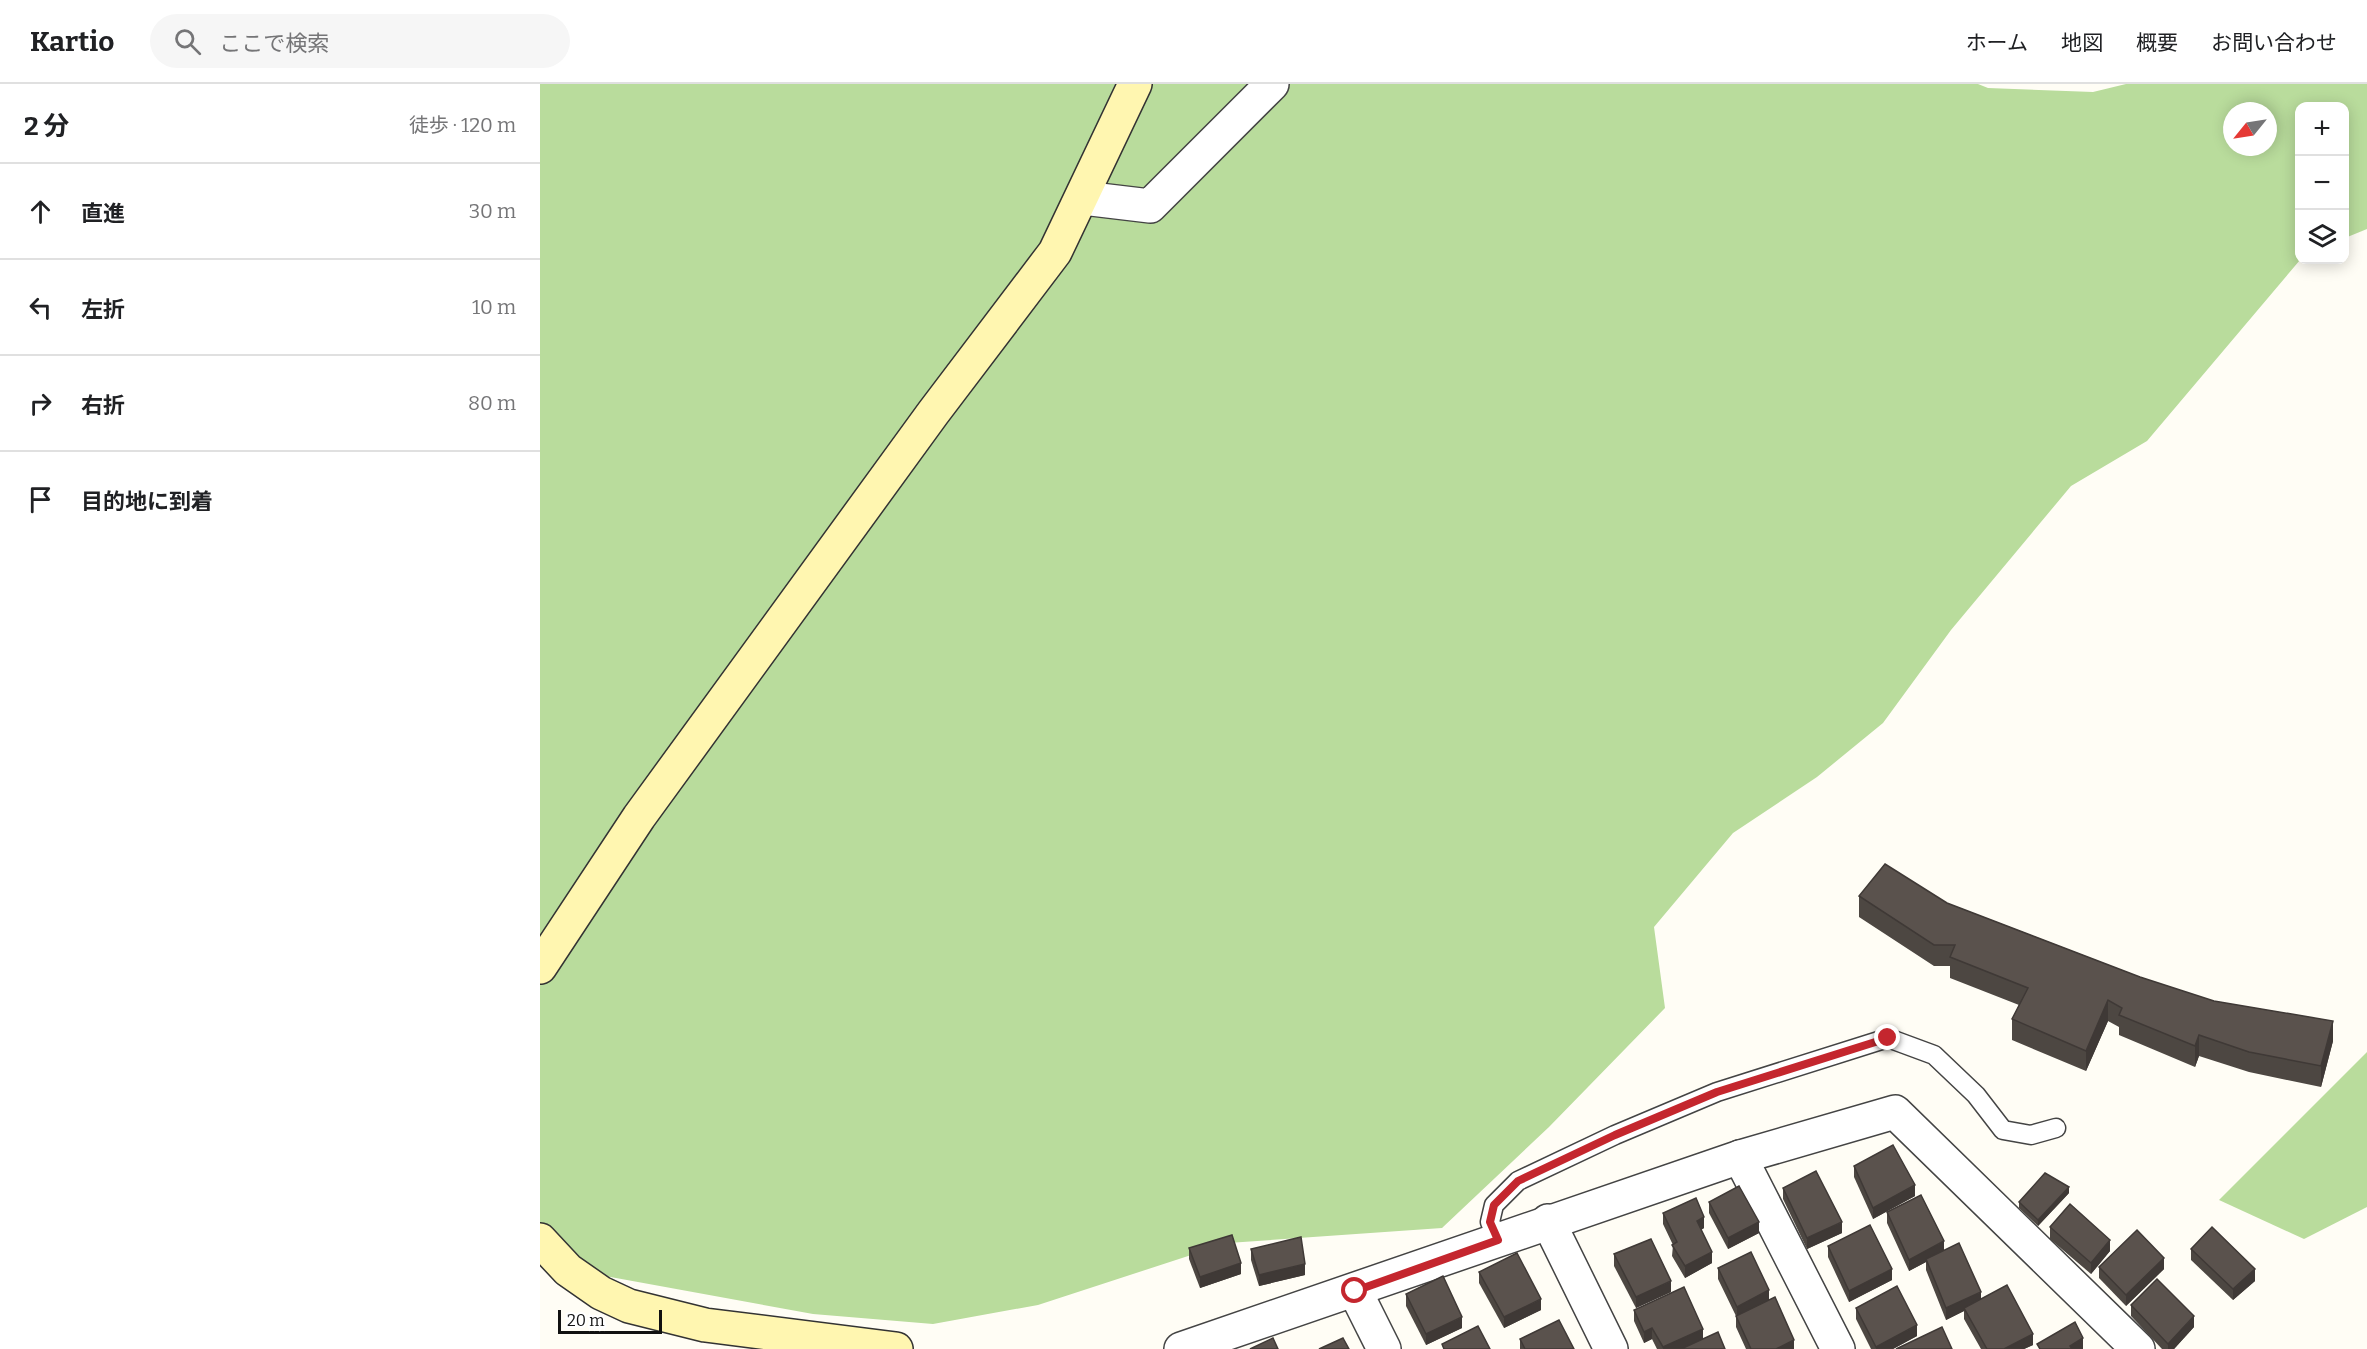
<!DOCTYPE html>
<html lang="ja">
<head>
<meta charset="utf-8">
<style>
	:root { --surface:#fff; --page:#f6f6f6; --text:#202124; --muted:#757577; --line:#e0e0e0 }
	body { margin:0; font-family:Bitter,"Noto Sans JP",serif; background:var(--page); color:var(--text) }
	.controls { position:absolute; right:18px; top:18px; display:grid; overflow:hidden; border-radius:12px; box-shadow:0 3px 15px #0003 }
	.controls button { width:54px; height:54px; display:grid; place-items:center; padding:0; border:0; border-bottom:2px solid var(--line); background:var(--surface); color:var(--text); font:30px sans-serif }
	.compass { position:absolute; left:1683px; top:18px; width:54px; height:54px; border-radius:50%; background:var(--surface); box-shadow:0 3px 15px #0003; rotate:240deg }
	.scale { position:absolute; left:18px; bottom:15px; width:104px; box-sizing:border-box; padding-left:6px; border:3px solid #111; border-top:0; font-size:16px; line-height:21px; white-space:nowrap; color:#111; -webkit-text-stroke:4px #fff; paint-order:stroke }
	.stop { position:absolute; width:18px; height:18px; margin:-14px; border:4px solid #c4262e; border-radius:50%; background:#fff }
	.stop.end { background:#c4262e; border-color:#fff; box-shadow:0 2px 6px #0008 }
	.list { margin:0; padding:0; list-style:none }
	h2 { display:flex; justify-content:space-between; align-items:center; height:78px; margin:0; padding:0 24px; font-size:26px }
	h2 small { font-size:20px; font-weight:400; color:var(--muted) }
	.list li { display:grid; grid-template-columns:39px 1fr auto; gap:18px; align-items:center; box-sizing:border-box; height:96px; padding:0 24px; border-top:2px solid var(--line) }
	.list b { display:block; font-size:22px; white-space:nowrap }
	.list em { font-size:20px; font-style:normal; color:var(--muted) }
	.icon { flex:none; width:33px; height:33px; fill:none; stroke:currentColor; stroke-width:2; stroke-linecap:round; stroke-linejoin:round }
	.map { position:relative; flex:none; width:1827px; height:1265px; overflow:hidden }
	header { display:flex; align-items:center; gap:36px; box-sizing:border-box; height:84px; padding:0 30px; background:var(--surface); border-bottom:2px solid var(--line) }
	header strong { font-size:28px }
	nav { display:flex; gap:33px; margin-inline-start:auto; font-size:21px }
	.search { width:420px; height:54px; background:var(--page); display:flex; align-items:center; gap:15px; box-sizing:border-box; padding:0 21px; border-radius:33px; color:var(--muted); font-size:22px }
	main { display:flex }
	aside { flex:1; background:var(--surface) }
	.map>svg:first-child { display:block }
</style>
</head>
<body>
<header>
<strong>Kartio</strong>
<div class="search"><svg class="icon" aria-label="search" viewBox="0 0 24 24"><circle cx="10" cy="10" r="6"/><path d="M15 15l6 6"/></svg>ここで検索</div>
<nav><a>ホーム</a><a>地図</a><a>概要</a><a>お問い合わせ</a></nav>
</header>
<main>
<aside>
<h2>2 分<small>徒歩 · 120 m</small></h2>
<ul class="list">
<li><svg class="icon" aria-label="ahead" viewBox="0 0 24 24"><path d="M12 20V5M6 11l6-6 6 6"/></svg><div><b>直進</b></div><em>30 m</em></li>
<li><svg class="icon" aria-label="left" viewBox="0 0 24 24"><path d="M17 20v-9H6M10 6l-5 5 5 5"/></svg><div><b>左折</b></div><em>10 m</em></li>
<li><svg class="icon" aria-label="right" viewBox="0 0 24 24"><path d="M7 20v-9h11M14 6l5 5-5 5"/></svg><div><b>右折</b></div><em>80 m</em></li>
<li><svg class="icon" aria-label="arrive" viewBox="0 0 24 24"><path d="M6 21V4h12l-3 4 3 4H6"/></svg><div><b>目的地に到着</b></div></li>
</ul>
</aside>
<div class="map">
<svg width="1827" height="1265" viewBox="0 0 1827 1265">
	<rect width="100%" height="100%" fill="#fffdf5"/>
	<g fill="#b9dc9c" fill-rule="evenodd">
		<path d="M0 0H1438L1448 4 1553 8 1586 0H1827V145L1805 154 1804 22H1760V176L1607 357 1531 402 1411 546 1343 639 1277 693 1193 749 1114 843 1125 924 1009 1043 902 1144 688 1159 498 1221 393 1240 273 1230 65 1192 0 1163ZM1692 27H1728V63H1692Z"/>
		<path d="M1827 968V1123L1764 1155 1679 1116Z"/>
	</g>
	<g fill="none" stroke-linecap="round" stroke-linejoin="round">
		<defs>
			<path id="lane" d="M958 1156 950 1138 954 1121 978 1097 1075 1051 1177 1008 1348 954 1394 971 1436 1011 1463 1046 1491 1051 1516 1044"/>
			<g id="street">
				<path d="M543 114 610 122 732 0"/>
				<path d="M1200 1073 1298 1265"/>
				<path d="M1008 1137 1071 1265"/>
				<path d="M815 1207 844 1265"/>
				<path d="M641 1265 1200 1073 1355 1028 1598 1265"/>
			</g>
			<g id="secondary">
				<path d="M0 883 99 733 393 329 515 168 595 0"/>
				<path d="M0 1156 28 1186 61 1209 89 1222 165 1241 356 1265"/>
			</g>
		</defs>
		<use href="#lane" stroke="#444" stroke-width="21"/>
		<use href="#street" stroke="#444" stroke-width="36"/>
		<use href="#secondary" stroke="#333" stroke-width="36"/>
		<use href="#lane" stroke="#fff" stroke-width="18"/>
		<use href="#street" stroke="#fff" stroke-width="33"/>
		<use href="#secondary" stroke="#fff6b0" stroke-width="33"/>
	</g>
	<g fill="#4d4742">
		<path d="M1319 812 1407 819 1600 893 1793 957 1781 1003 1709 988 1659 972 1655 983 1579 951V943L1568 937 1546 987 1472 956V935L1479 921 1410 894V882H1394L1319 833Z"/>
		<path d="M1314 1082 1375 1112 1333 1135 1314 1093Z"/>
		<path d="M1243 1104 1302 1149 1267 1165 1243 1115Z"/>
		<path d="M1529 1109 1498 1142 1479 1124V1118Z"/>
		<path d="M1169 1118 1219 1149 1188 1165 1169 1129Z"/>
		<path d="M1347 1128 1404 1166 1441 1215 1493 1261 1484 1265H1441L1424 1235V1227L1406 1236 1386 1186V1178L1369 1187 1347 1139Z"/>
		<path d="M1123 1129 1164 1144 1161 1146 1172 1179 1145 1194 1132 1172 1133 1161 1123 1140Z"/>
		<path d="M1510 1143 1570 1167 1551 1190 1510 1155Z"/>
		<path d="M1288 1162 1352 1196 1309 1218 1288 1173Z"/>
		<path d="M649 1164 701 1190 660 1204 649 1175Z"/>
		<path d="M711 1165 765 1191 719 1202 711 1176Z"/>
		<path d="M1651 1165 1715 1197 1693 1216 1651 1176Z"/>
		<path d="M1074 1170 1131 1208 1096 1224 1074 1182Z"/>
		<path d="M1559 1183 1624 1185 1586 1222 1559 1194Z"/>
		<path d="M1178 1184 1229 1216 1254 1265H1206L1196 1243V1232L1178 1195Z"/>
		<path d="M939 1188 1001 1226 964 1244 939 1199Z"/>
		<path d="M866 1210 922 1244 886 1261 866 1222Z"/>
		<path d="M1591 1221 1654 1243 1634 1265H1622L1591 1232Z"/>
		<path d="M1316 1224 1377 1252 1353 1265H1331L1316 1235Z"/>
		<path d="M1094 1226 1163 1255 1185 1265H1117L1112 1255 1104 1259 1094 1237Z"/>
		<path d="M980 1255 1034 1265H980Z"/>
	</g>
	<g fill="#3f3936">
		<path d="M1568 916V937L1546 987V967Z"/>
		<path d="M1793 937V957L1781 1003V982Z"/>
		<path d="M1659 951V972L1655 983V962Z"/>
		<path d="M1375 1101V1112L1333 1135V1124Z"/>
		<path d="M1529 1103V1109L1498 1142V1136Z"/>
		<path d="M1164 1133V1144L1157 1148V1137Z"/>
		<path d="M1219 1138V1149L1188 1165V1154Z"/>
		<path d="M1302 1138V1149L1267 1165V1154Z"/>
		<path d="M1570 1156V1167L1551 1190V1179Z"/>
		<path d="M1404 1157V1168L1386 1175V1178L1369 1187V1176Z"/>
		<path d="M1172 1168V1179L1145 1194V1182Z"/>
		<path d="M1624 1174V1185L1586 1222V1211Z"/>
		<path d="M701 1179V1190L660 1204V1193Z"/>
		<path d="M765 1180V1191L719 1202V1191Z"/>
		<path d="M1352 1185V1196L1309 1218V1207Z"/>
		<path d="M1715 1185V1197L1693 1216V1205Z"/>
		<path d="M1131 1197V1208L1096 1224V1213Z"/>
		<path d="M1229 1206V1217L1197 1234V1223Z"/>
		<path d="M1441 1208V1219L1424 1224V1227L1406 1236V1224Z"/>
		<path d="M1001 1215V1226L964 1244V1233Z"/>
		<path d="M1654 1232V1243L1634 1265H1628V1260Z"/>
		<path d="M922 1233V1244L886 1261V1250Z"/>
		<path d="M1377 1241V1252L1353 1265H1336V1263Z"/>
		<path d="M1112 1244V1255L1104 1259V1248Z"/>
		<path d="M1163 1245V1256L1143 1265H1123V1263Z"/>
		<path d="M1493 1250V1261L1484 1265H1464Z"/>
		<path d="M1543 1254V1265H1530V1262Z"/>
		<path d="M1254 1256V1265H1236Z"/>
	</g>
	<g fill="#5a524d" stroke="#3f3936" stroke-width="1.5">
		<path d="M1345 780 1407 819 1600 893 1674 917 1793 937 1781 982 1709 968 1659 951 1655 962 1579 931 1582 924 1568 916 1546 967 1472 935 1488 904 1410 873 1415 861H1394L1319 812Z"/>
		<path d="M1353 1061 1375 1101 1333 1124 1314 1082Z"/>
		<path d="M1276 1087 1302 1138 1267 1154 1243 1104Z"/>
		<path d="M1505 1089 1529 1103 1498 1136 1479 1118Z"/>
		<path d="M1199 1102 1219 1138 1188 1154 1169 1118Z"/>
		<path d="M1381 1111 1404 1157 1369 1176 1347 1128Z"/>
		<path d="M1156 1114 1164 1133 1157 1137 1172 1168 1145 1182 1132 1161 1137 1158 1123 1129Z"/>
		<path d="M1530 1120 1570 1156 1551 1179 1510 1143Z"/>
		<path d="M1330 1141 1352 1185 1309 1207 1288 1162Z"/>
		<path d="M1672 1143 1715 1185 1693 1205 1651 1165Z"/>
		<path d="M1597 1146 1624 1174 1586 1211 1559 1183Z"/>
		<path d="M692 1151 701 1179 660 1193 649 1164Z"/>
		<path d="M761 1153 765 1180 719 1191 711 1165Z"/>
		<path d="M1111 1155 1131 1197 1096 1213 1074 1170Z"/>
		<path d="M1419 1159 1441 1208 1406 1224 1386 1175Z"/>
		<path d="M1211 1168 1229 1206 1197 1223 1178 1184Z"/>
		<path d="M977 1169 1001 1215 964 1233 939 1188Z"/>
		<path d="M903 1192 922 1233 886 1250 866 1210Z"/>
		<path d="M1617 1195 1654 1232 1628 1260 1591 1221Z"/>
		<path d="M1467 1201 1493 1250 1464 1265H1447L1424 1224Z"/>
		<path d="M1357 1202 1377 1241 1336 1263 1316 1224Z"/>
		<path d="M1144 1203 1163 1245 1123 1263 1112 1244 1104 1248 1094 1226Z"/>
		<path d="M1235 1213 1254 1256 1236 1265H1211L1196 1232Z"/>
		<path d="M1019 1236 1034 1265H985L980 1255Z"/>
		<path d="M1535 1238 1543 1254 1530 1262 1532 1265H1500L1497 1260Z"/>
		<path d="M938 1242 950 1265H904L902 1260Z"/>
		<path d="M1402 1243 1412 1265H1356Z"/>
		<path d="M1178 1248 1185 1265H1141Z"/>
		<path d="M733 1254 738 1265H710Z"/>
		<path d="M803 1254 809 1265H779Z"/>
	</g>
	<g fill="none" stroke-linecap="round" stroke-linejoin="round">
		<path stroke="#c4262e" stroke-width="8" d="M815 1207 958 1156 950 1138 954 1121 978 1097 1075 1051 1177 1008 1348 954"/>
	</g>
</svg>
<div class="controls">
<button>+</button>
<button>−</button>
<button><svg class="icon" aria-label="layers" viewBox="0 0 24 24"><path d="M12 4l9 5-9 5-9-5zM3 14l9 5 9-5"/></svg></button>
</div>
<svg class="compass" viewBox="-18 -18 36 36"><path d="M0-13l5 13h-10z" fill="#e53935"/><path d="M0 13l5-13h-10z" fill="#757577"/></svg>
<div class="scale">20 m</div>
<div class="stop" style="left:815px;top:1207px"></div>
<div class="stop end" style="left:1348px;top:954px"></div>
</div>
</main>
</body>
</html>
